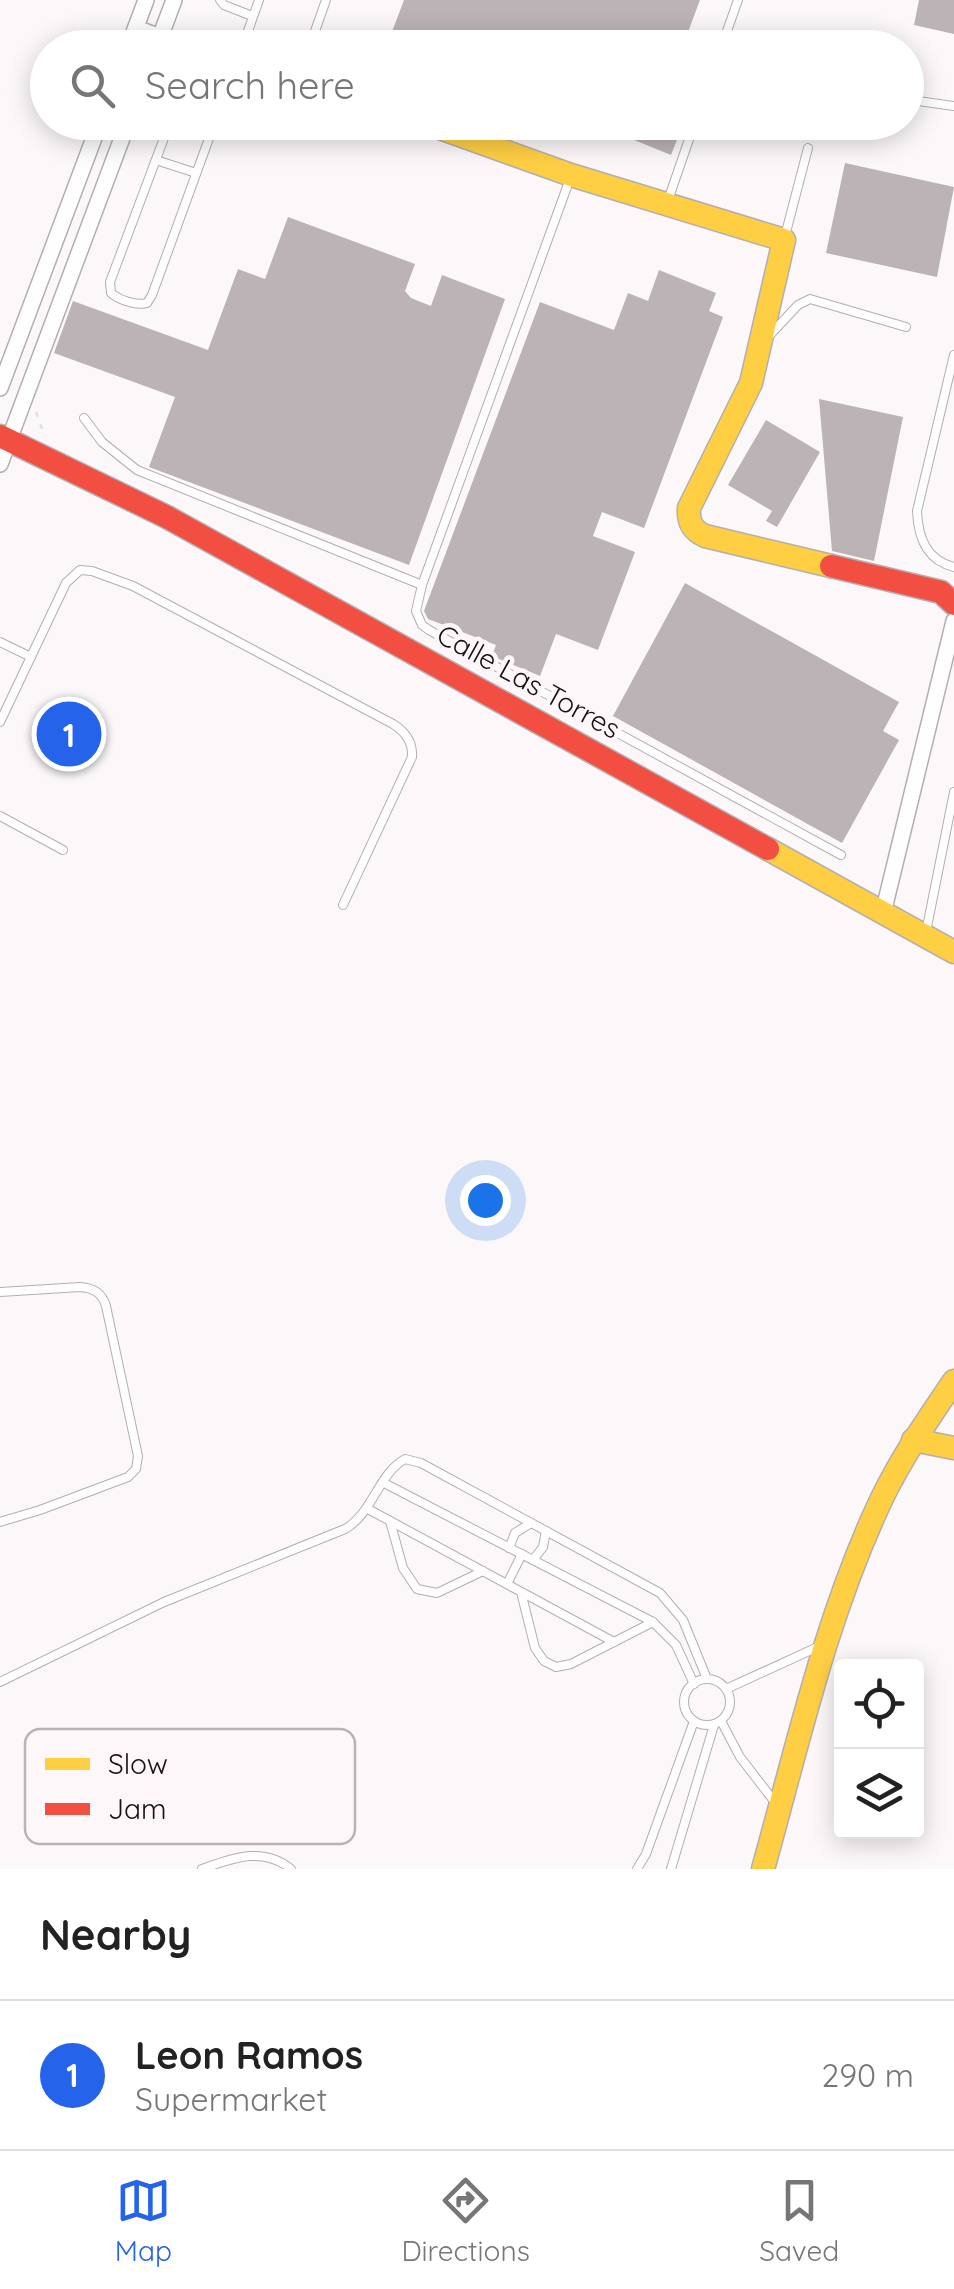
<!DOCTYPE html>
<html lang="en">
<head>
<meta charset="utf-8">
<style>
	:root { --surface:#fff; --page:#f6f6f6; --text:#222; --muted:#767676; --line:#e0e0e0; --accent:#2563eb }
	body { margin:0; font-family:Quicksand,sans-serif; background:var(--page); color:var(--text) }
	.controls { position:absolute; right:30px; bottom:30px; display:grid; overflow:hidden; border-radius:10px; box-shadow:0 5px 25px #0003 }
	.controls button { width:90px; height:90px; display:grid; place-items:center; padding:0; border:0; border-bottom:2px solid var(--line); background:var(--surface); color:var(--text); font:50px sans-serif }
	.you { position:absolute; left:485px; top:1200px; width:35px; height:35px; margin:-25px; border:8px solid #fff; border-radius:50%; background:#1a73e8; box-shadow:0 0 0 15px #1a73e833 }
	.badge { display:grid; place-items:center; width:65px; height:65px; border-radius:50%; background:var(--accent); color:#fff; font-size:32px; font-weight:700 }
	.pin { position:absolute; translate:-50% -50%; border:5px solid #fff; box-shadow:0 2px 10px #0006 }
	.list { margin:0; padding:0; list-style:none }
	h2 { display:flex; justify-content:space-between; align-items:center; height:130px; margin:0; padding:0 40px; font-size:42px }
	h2 small { font-size:32px; font-weight:400; color:var(--muted) }
	.list li { display:grid; grid-template-columns:65px 1fr auto; gap:30px; align-items:center; box-sizing:border-box; height:150px; padding:0 40px; border-top:2px solid var(--line) }
	.list b { display:block; font-size:38px; white-space:nowrap }
	.list p { margin:0; font-size:32px; white-space:nowrap; color:var(--muted) }
	.list em { font-size:32px; font-style:normal; color:var(--muted) }
	.icon { flex:none; width:55px; height:55px; fill:none; stroke:currentColor; stroke-width:2; stroke-linecap:round; stroke-linejoin:round }
	.map { position:relative; flex:none; width:954px; height:1869px; overflow:hidden }
	.search { position:absolute; background:var(--surface); box-shadow:0 5px 25px #0003; left:30px; right:30px; top:30px; height:110px; display:flex; align-items:center; gap:25px; box-sizing:border-box; padding:0 35px; border-radius:55px; color:var(--muted); font-size:38px }
	.sheet { height:280px; background:var(--surface) }
	nav { display:flex; justify-content:space-around; align-items:center; box-sizing:border-box; height:140px; border-top:2px solid var(--line); background:var(--surface); font-size:28px; color:var(--muted) }
	nav a { display:grid; justify-items:center; gap:5px }
	nav .on { color:var(--accent) }
	.map>svg:first-child { display:block }
</style>
</head>
<body>
<div class="map">
<svg width="954" height="1869" viewBox="0 0 954 1869">
	<rect width="100%" height="100%" fill="#fcf8fa"/>
	<g fill="#bbb3b5">
		<path d="M404 0H700L682 48H393L387 45Z"/>
		<path d="M919 0H954V34L914 25Z"/>
		<path d="M590 122H684L671 155Z"/>
		<path d="M845 163 954 187 937 277 826 253Z"/>
		<path d="M288 217 415 264 405 291 411 298 431 306 442 275 505 299 409 565 149 467 175 397 54 353 73 301 208 350 238 269 265 279Z"/>
		<path d="M659 270 716 293 709 311 723 317 644 528 602 512 593 536 635 552 598 650 556 634 540 676 492 656 496 645 428 619 424 611 540 302 614 330 628 293 648 301Z"/>
		<path d="M819 399 903 417 874 561 832 551Z"/>
		<path d="M766 420 820 452 777 527 766 521 772 511 728 485Z"/>
		<path d="M685 583 899 702 883 731 899 740 842 843 613 716Z"/>
	</g>
	<g fill="none" stroke-linecap="round" stroke-linejoin="round">
		<defs>
			<g id="lane">
				<path d="M220 0 224 5 252 16"/>
				<path d="M242 48 259 0"/>
				<path d="M309 48 326 0"/>
				<path d="M721 48 738 0"/>
				<path d="M918 101 954 106"/>
				<path d="M170 122 110 282 111 293C119 300 137 306 147 303L152 295 215 122"/>
				<path d="M156 160 196 173"/>
				<path d="M571 176 422 585 416 611 422 625 429 630 841 855"/>
				<path d="M667 203 695 122"/>
				<path d="M785 236 808 148"/>
				<path d="M768 337 798 305 810 299 906 327"/>
				<path d="M954 355 917 511C918 537 926 560 954 567"/>
				<path d="M84 418 102 442 137 470 422 585"/>
				<path d="M0 642 31 657"/>
				<path d="M0 722 66 583 80 570 92 571 133 586 393 724C406 732 413 742 412 757L343 905"/>
				<path d="M0 816 63 850"/>
				<path d="M926 932 954 792"/>
				<path d="M0 1292 80 1287C94 1288 102 1293 106 1306L138 1456 136 1469 128 1477 40 1510 0 1522"/>
				<path d="M384 1483 653 1622 676 1645 694 1684"/>
				<path d="M368 1509 614 1642"/>
				<path d="M390 1521 403 1568 417 1589 437 1593 483 1571"/>
				<path d="M509 1548 515 1533 531 1523"/>
				<path d="M533 1560 543 1547 546 1531"/>
				<path d="M507 1584 522 1554"/>
				<path d="M521 1592 535 1648 544 1661 556 1667 571 1664 653 1622"/>
				<circle cx="707" cy="1702" r="23"/>
				<path d="M0 1682 164 1602 345 1529C373 1513 378 1474 405 1459L421 1463 660 1593 683 1620 707 1679"/>
				<path d="M726 1689 820 1646"/>
				<path d="M721 1721 740 1757 777 1805"/>
				<path d="M202 1869C233 1858 263 1846 291 1869"/>
				<path d="M637 1869 646 1854 694 1721"/>
				<path d="M671 1869 714 1725"/>
			</g>
			<g id="street">
				<path d="M136 28 190 48"/>
				<path d="M128 48 146 0"/>
				<path d="M156 48 174 0"/>
				<path d="M0 388 100 122"/>
				<path d="M0 464 128 122"/>
				<path d="M883 913 954 621"/>
			</g>
			<g id="slow">
				<path d="M423 122 571 175 784 240 751 383 689 508C688 522 692 530 705 536L831 566"/>
				<path d="M768 849 954 952"/>
				<path d="M913 1440 954 1448"/>
				<path d="M763 1869C798 1744 826 1616 882 1498 902 1457 928 1419 954 1381"/>
			</g>
			<g id="jam">
				<path d="M0 436 167 517 768 849"/>
				<path d="M831 566 941 592 954 604"/>
			</g>
		</defs>
		<use href="#lane" stroke="#b4aeb1" stroke-width="10"/>
		<use href="#street" stroke="#b4aeb1" stroke-width="18"/>
		<use href="#slow" stroke="#b4aeb1" stroke-width="25"/>
		<use href="#jam" stroke="#b4aeb1" stroke-width="25"/>
		<path stroke="#e1e0e0" stroke-width="2.5" stroke-dasharray="5 8" stroke-linecap="butt" d="M36 412 45 437"/>
		<use href="#lane" stroke="#fffefe" stroke-width="8"/>
		<use href="#street" stroke="#fffefe" stroke-width="15"/>
		<use href="#slow" stroke="#ffcf43" stroke-width="22"/>
		<use href="#jam" stroke="#f24e42" stroke-width="22"/>
	</g>
	<g text-anchor="middle" dominant-baseline="central" stroke-width="9" stroke-linejoin="round" paint-order="stroke">
		<g font-size="28" fill="#1a1117" stroke="#fdf7fa">
			<text transform="translate(529 681) rotate(29)">Calle Las Torres</text>
		</g>
	</g>
	<rect x="25" y="1729" width="330" height="115" rx="15" fill="#fdf7fa" stroke="#b9b2b6" stroke-width="2.5"/>
	<rect x="45" y="1758" width="45" height="12" fill="#ffcf43"/>
	<rect x="45" y="1803" width="45" height="12" fill="#f24e42"/>
	<g font-size="28" fill="#1a1117">
		<text x="108" y="1774">Slow</text>
		<text x="108" y="1819">Jam</text>
	</g>
</svg>
<div class="controls">
<button><svg class="icon" aria-label="locate" viewBox="0 0 24 24"><circle cx="12" cy="12" r="6"/><path d="M12 2v4M12 18v4M2 12h4M18 12h4"/></svg></button>
<button><svg class="icon" aria-label="layers" viewBox="0 0 24 24"><path d="M12 4l9 5-9 5-9-5zM3 14l9 5 9-5"/></svg></button>
</div>
<div class="you"></div>
<div class="pin badge" style="left:69px;top:734px">1</div>
<div class="search"><svg class="icon" aria-label="search" viewBox="0 0 24 24"><circle cx="10" cy="10" r="6"/><path d="M15 15l6 6"/></svg>Search here</div>
</div>
<section class="sheet">
<h2>Nearby<small></small></h2>
<ul class="list">
<li><span class="badge">1</span><div><b>Leon Ramos</b><p>Supermarket</p></div><em>290 m</em></li>
</ul>
</section>
<nav>
<a class="on"><svg class="icon" aria-label="map" viewBox="0 0 24 24"><path d="M3 6l6-2 6 2 6-2v14l-6 2-6-2-6 2zM9 4v14M15 6v14"/></svg>Map</a>
<a><svg class="icon" aria-label="directions" viewBox="0 0 24 24"><path d="M12 3l9 9-9 9-9-9zM9 14v-3h6M13 9l2 2-2 2"/></svg>Directions</a>
<a><svg class="icon" aria-label="saved" viewBox="0 0 24 24"><path d="M7 4h10v16l-5-4-5 4z"/></svg>Saved</a>
</nav>
</body>
</html>
